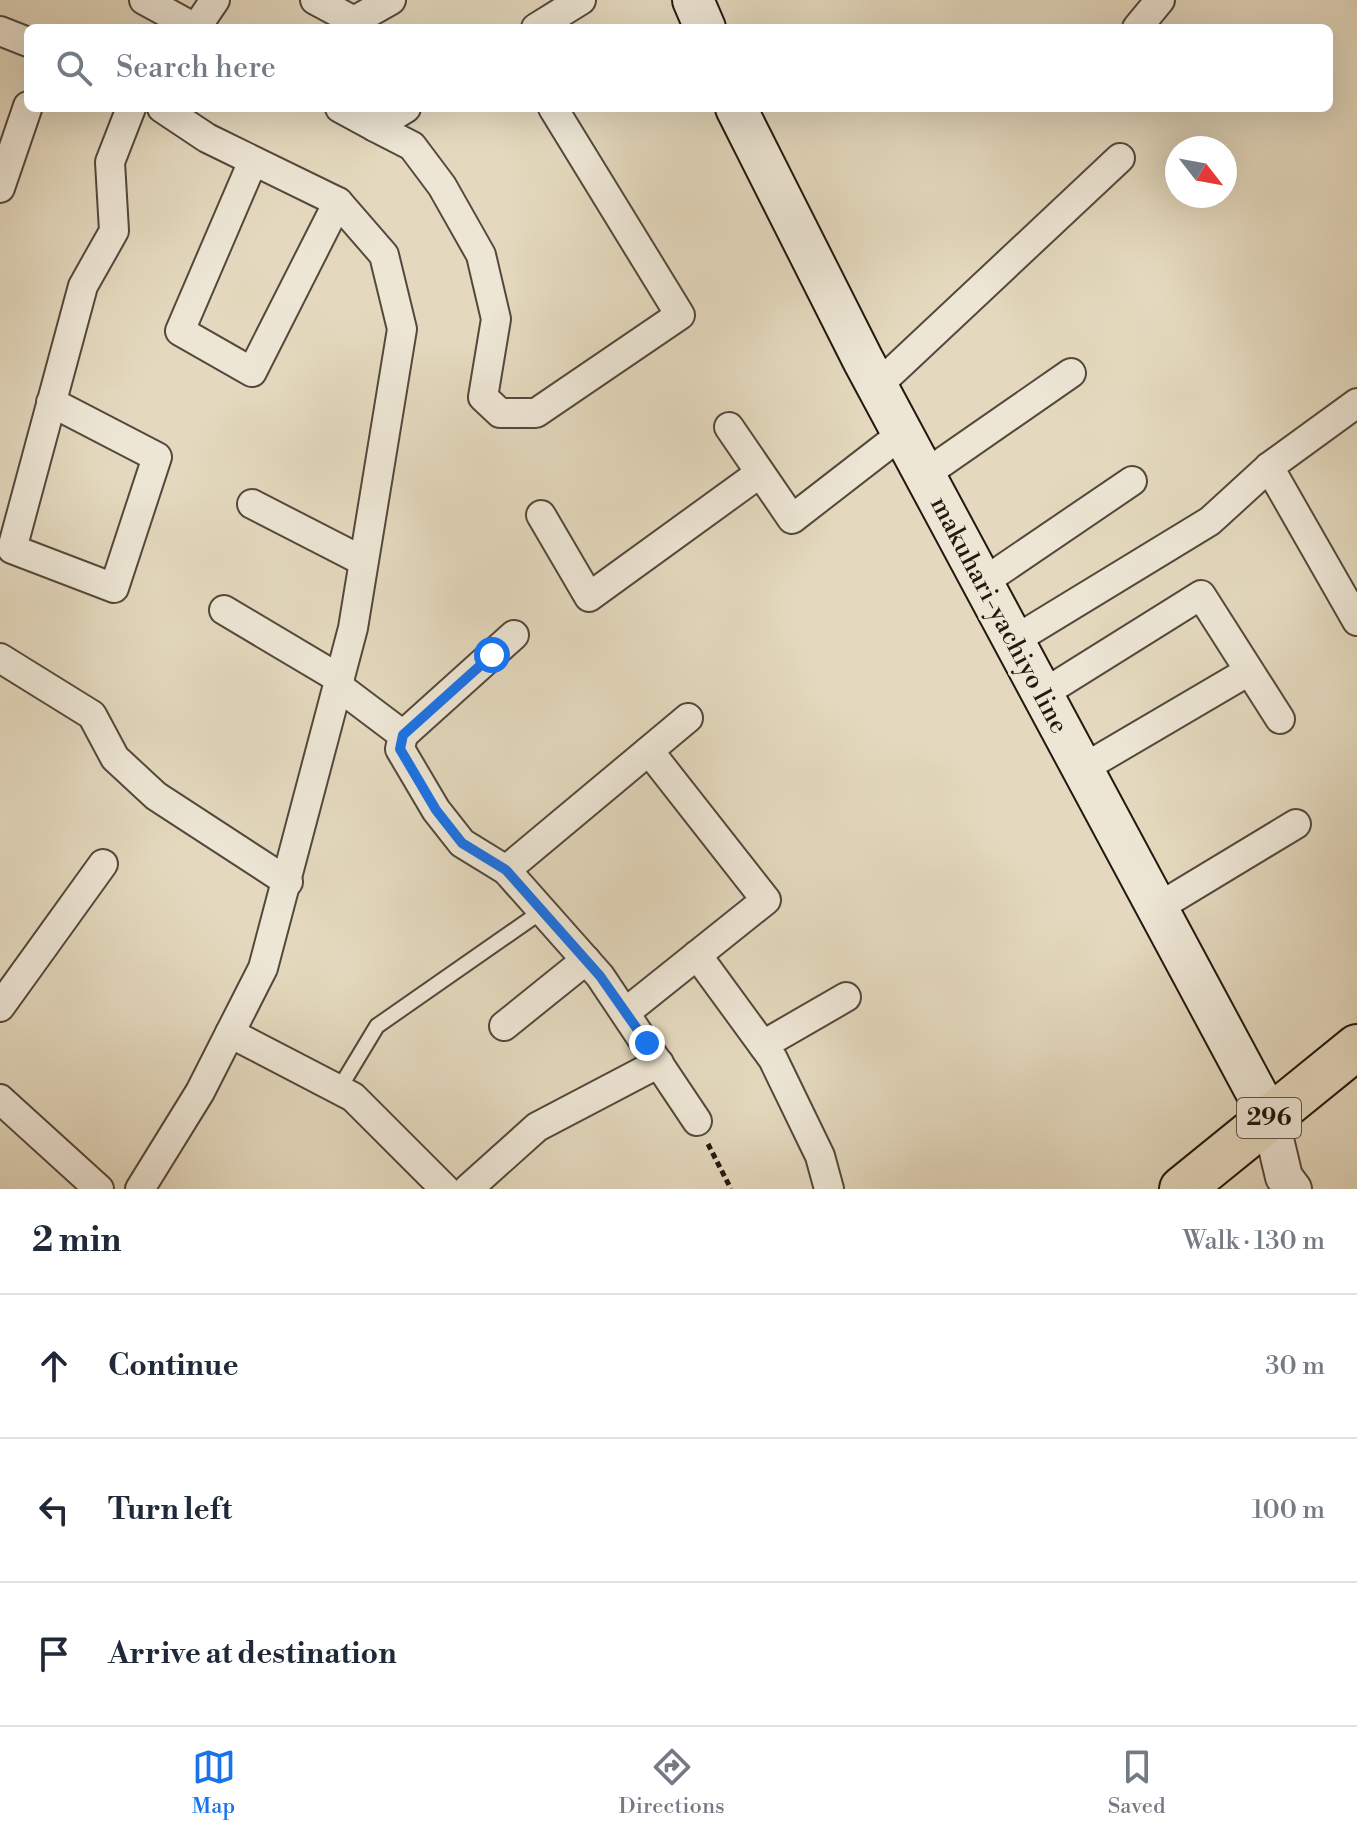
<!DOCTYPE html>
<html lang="en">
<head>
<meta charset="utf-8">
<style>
	:root { --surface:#fff; --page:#f2f2f3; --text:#1f2937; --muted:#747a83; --line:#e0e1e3; --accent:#1a73e8 }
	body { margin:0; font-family:"Libre Bodoni",serif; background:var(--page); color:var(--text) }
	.compass { position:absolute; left:1165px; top:136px; width:72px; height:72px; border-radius:50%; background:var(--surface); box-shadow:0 8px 32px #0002; rotate:121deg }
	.stop { position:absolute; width:24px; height:24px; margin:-18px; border:6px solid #1a73e8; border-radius:50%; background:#fff }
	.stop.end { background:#1a73e8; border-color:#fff; box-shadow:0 2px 8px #0008 }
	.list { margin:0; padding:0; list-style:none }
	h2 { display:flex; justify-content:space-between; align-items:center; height:104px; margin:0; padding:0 32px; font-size:34px }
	h2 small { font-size:26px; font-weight:400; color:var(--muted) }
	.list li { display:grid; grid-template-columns:52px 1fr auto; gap:24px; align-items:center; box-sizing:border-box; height:144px; padding:0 32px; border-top:2px solid var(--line) }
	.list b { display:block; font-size:30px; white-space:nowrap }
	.list em { font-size:26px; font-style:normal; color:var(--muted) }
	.icon { flex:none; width:44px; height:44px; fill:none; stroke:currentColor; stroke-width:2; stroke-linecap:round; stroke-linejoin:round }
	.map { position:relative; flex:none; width:1357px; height:1189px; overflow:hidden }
	.search { position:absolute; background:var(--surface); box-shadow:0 8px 32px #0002; left:24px; right:24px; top:24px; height:88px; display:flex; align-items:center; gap:20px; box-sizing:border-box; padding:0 28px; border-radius:12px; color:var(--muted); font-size:30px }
	.sheet { height:536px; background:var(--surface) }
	nav { display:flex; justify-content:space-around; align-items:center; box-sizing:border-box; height:112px; border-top:2px solid var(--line); background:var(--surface); font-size:22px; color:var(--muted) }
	nav a { display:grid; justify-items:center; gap:4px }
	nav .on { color:var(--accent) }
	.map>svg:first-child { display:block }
</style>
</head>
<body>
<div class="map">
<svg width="1357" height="1189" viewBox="0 0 1357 1189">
	<rect width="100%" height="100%" fill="#e4d9be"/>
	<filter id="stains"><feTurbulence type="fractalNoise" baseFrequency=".0025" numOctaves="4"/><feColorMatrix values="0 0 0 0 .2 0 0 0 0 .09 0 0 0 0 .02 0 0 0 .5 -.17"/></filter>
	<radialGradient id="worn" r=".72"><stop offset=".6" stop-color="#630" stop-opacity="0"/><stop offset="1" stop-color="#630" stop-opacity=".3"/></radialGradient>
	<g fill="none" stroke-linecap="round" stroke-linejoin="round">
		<defs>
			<path id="service" d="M339 1089 377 1026 542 911"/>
			<g id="minor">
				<path d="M144 0 195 28"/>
				<path d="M315 0 354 21 391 0"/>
				<path d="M196 28 215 0"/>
				<path d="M536 28 581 0"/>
				<path d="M1137 28 1160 0"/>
				<path d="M0 31 28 42"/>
				<path d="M340 108 375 127 406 108"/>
				<path d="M375 127 412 146 442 186 481 255 496 319 483 397 500 413H536L680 315 553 108"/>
				<path d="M253 161 180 331 252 372 338 202"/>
				<path d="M0 188 28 106"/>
				<path d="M877 386 1120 158"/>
				<path d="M51 402 157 457 114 588 12 549 83 286 114 231 110 162 131 108"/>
				<path d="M729 427 792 519 903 433"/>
				<path d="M1269 467 1357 621"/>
				<path d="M924 475 1071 373"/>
				<path d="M252 504 363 561"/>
				<path d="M541 515 589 597 760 473"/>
				<path d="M982 583 1132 481"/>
				<path d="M224 610 340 679"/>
				<path d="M1013 641 1210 521 1269 467 1357 403"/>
				<path d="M0 658 92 715 115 758 156 796 288 882"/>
				<path d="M338 686 403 735 400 749 436 810 462 843 506 870 600 976 697 1121"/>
				<path d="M1041 695 1201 595 1280 719"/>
				<path d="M403 735 514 635"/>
				<path d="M1082 769 1249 671"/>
				<path d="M506 870 688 718"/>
				<path d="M1157 908 1296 824"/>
				<path d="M697 955 773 1059 820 1156 829 1189"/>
				<path d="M0 1007 103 864"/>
				<path d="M626 1012 766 900 649 751"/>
				<path d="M504 1026 586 960"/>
				<path d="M230 1033 353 1097 445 1189"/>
				<path d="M763 1045 846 997"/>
				<path d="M0 1099 99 1189"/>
				<path d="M140 1189 200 1092 263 968 353 628 402 329 384 255 338 202 207 138 162 108"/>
				<path d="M468 1189 537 1127 659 1063"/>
			</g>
			<path id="tertiary" d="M1270 1118 1284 1177 1293 1189"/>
			<g id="secondary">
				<path d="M693 0 705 28"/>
				<path d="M736 108 863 360 1270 1118"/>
			</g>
			<path id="trunk" d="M1182 1189 1357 1047"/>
		</defs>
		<use href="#service" stroke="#54483c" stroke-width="18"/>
		<use href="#minor" stroke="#54483c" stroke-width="32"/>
		<use href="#tertiary" stroke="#54483c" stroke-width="40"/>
		<use href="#secondary" stroke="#241810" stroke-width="44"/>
		<use href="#trunk" stroke="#241810" stroke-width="48"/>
		<path stroke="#241810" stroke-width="5" stroke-dasharray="6 4" stroke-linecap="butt" d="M708 1144 731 1189"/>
		<use href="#service" stroke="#ede6d5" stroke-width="14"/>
		<use href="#minor" stroke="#ede6d5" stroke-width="28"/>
		<use href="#tertiary" stroke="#ede6d5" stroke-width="36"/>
		<use href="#secondary" stroke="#ede6d5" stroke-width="40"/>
		<use href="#trunk" stroke="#e4d9be" stroke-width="44"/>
	</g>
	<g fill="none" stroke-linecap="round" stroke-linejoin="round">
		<path stroke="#1a73e8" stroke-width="10" d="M492 655 403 735 400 749 436 810 462 843 506 870 600 976 647 1043"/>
	</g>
	<g text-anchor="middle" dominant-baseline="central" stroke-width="6" stroke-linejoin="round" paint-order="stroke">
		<rect fill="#ede6d5" stroke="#60564b" stroke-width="2" x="1237" y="1098" width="64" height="40" rx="6"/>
		<g font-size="24" font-weight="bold" fill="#241810">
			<text x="1269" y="1118">296</text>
		</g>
		<g font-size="26" fill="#241810" stroke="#ede6d5">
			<text transform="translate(999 615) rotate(62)">makuhari-yachiyo line</text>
		</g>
	</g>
	<rect width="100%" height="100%" filter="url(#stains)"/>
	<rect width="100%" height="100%" fill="url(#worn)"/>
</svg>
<svg class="compass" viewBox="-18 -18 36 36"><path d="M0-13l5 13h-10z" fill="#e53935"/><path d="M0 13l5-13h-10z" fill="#747a83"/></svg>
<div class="stop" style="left:492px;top:655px"></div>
<div class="stop end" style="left:647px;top:1043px"></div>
<div class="search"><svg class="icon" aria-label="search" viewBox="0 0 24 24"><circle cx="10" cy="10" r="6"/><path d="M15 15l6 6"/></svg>Search here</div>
</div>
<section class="sheet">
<h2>2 min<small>Walk · 130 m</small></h2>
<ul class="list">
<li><svg class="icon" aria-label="ahead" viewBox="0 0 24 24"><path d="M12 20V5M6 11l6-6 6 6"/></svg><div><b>Continue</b></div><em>30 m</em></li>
<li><svg class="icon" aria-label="left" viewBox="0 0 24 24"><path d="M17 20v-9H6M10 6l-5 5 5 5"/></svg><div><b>Turn left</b></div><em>100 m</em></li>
<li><svg class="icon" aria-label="arrive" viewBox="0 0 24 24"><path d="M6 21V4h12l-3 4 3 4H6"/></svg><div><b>Arrive at destination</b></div></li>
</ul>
</section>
<nav>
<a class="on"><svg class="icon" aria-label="map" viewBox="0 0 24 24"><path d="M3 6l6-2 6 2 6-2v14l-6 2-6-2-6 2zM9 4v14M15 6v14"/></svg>Map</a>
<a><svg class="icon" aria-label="directions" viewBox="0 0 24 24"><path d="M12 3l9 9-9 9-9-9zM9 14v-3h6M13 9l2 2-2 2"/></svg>Directions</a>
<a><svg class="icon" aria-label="saved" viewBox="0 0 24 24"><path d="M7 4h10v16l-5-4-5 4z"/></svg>Saved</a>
</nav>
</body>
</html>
